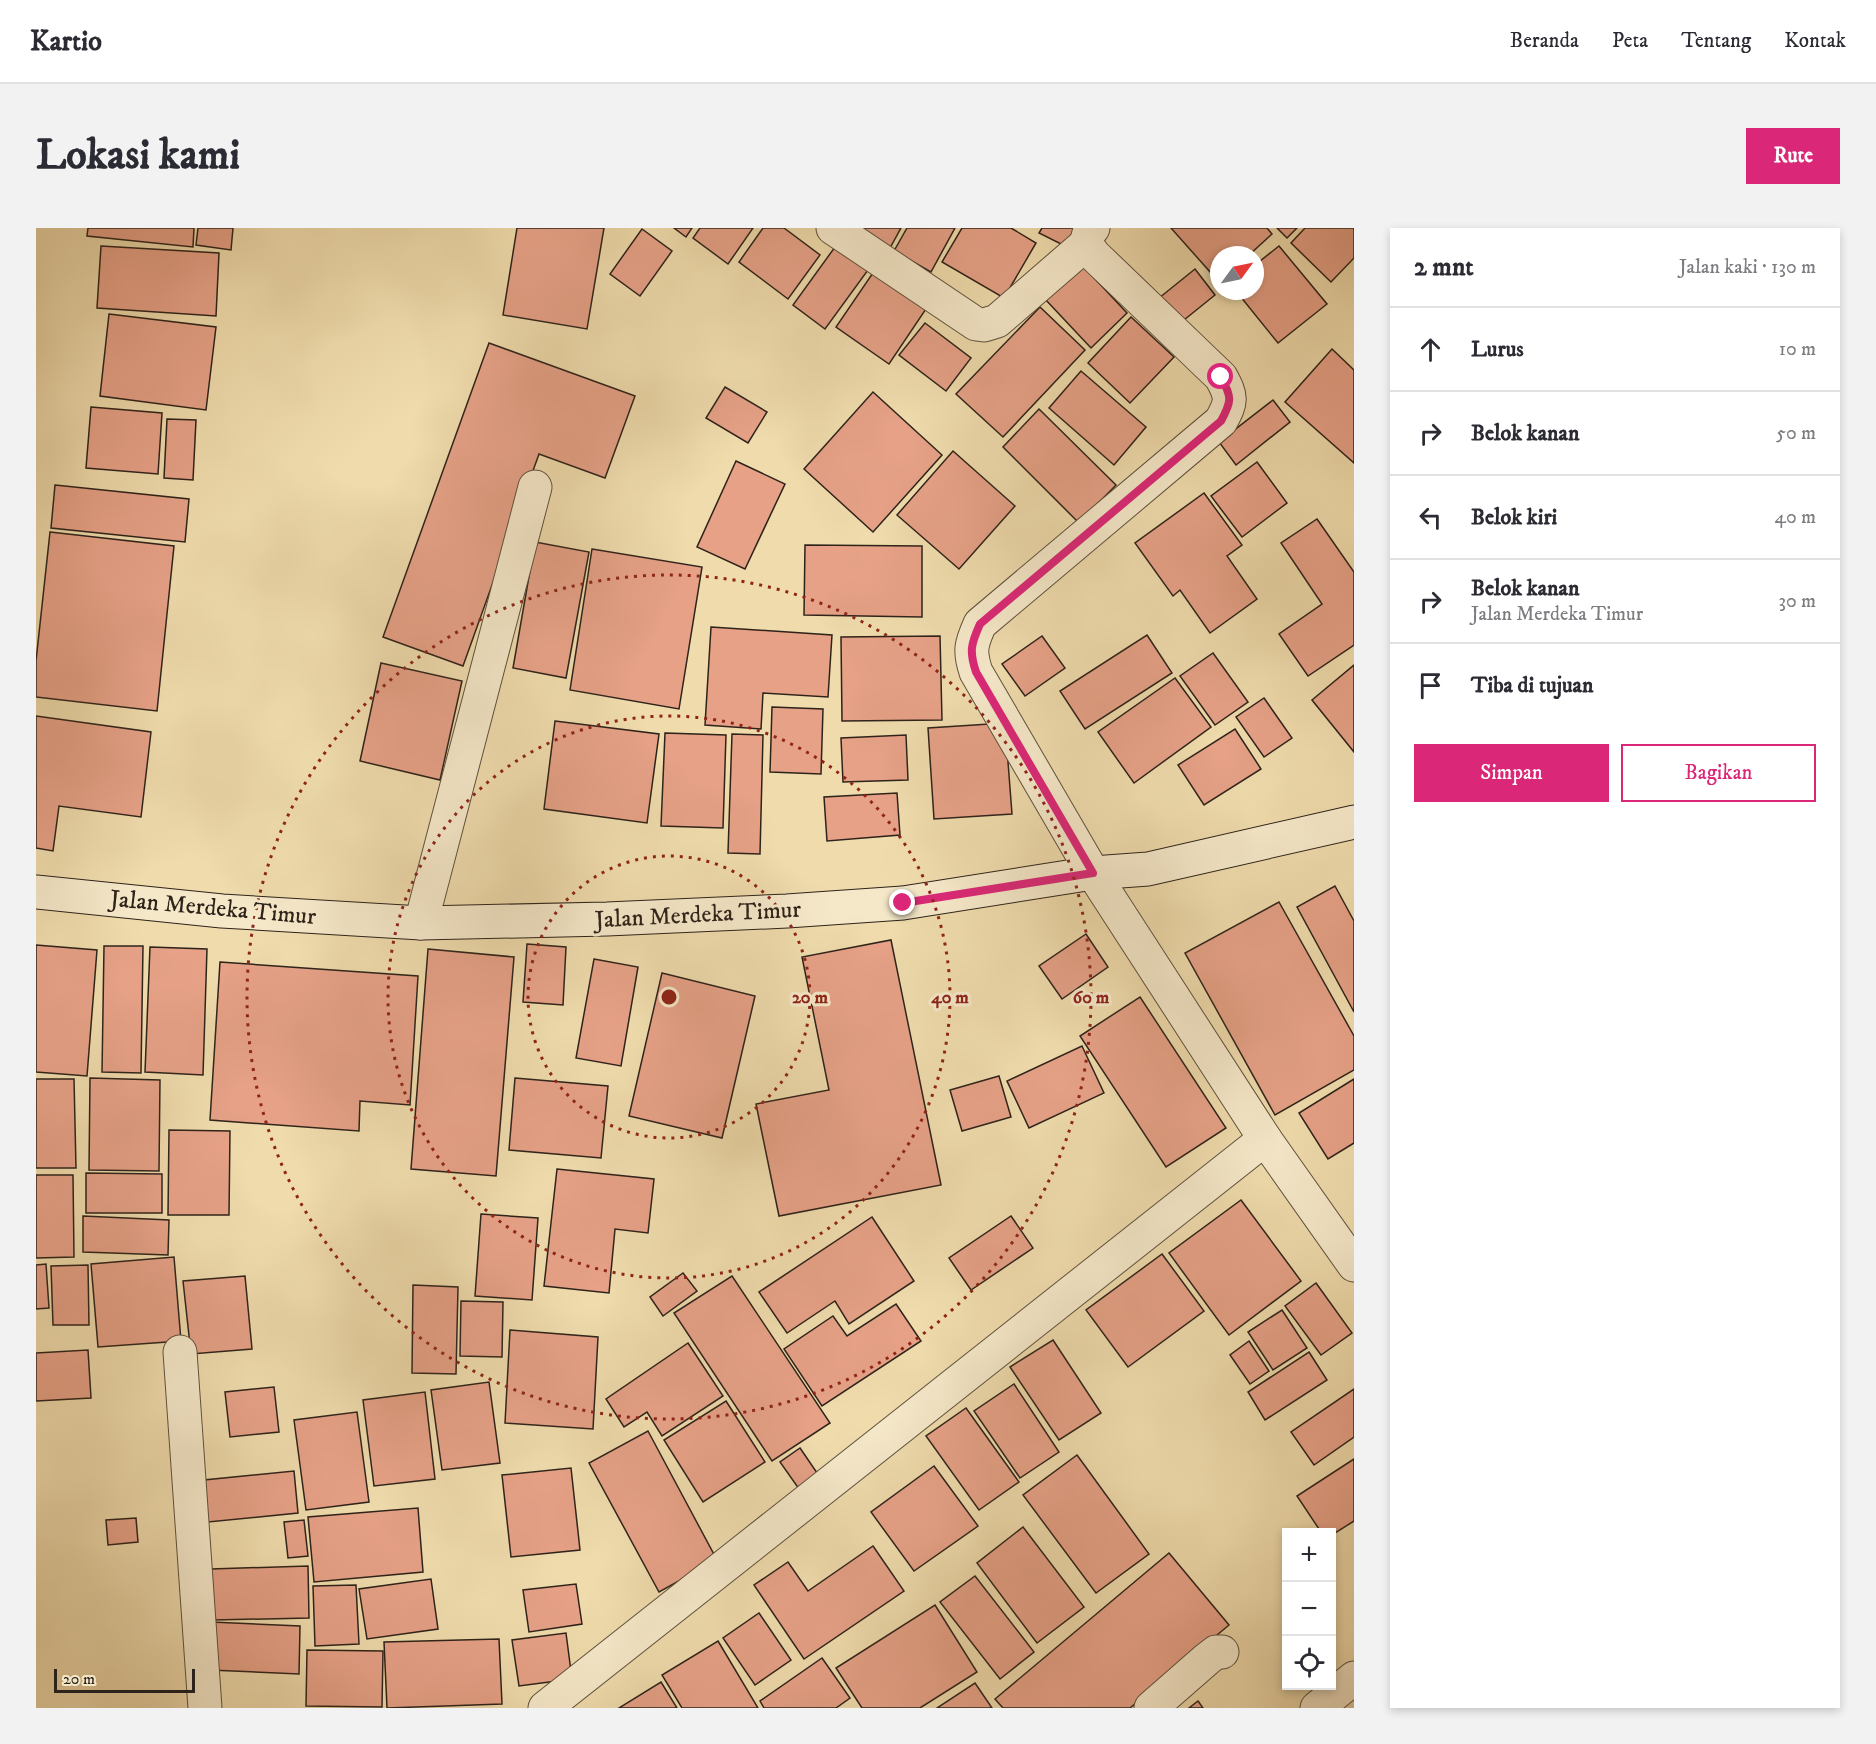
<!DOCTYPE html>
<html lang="id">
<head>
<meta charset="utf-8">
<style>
	:root { --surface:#fff; --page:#f2f2f3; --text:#2b2b33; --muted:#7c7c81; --line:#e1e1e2; --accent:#db2777 }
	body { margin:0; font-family:"IM FELL DW Pica",serif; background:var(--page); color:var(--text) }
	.controls { position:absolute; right:18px; bottom:18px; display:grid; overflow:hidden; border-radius:0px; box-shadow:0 3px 9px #0003 }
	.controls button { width:54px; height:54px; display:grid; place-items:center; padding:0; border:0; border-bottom:2px solid var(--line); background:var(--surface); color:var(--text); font:30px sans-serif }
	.compass { position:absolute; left:1174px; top:18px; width:54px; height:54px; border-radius:50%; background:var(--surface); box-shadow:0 3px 9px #0003; rotate:57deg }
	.scale { position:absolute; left:18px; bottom:15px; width:141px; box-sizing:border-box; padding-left:6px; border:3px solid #2e231a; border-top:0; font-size:16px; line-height:21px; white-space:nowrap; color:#2e231a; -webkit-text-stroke:4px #f5e8c9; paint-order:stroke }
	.stop { position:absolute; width:18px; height:18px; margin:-14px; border:4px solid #db2777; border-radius:50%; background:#fff }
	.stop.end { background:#db2777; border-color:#fff; box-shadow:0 2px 6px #0008 }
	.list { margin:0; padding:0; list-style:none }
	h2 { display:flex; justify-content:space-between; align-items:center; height:78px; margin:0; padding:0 24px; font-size:26px }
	h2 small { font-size:20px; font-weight:400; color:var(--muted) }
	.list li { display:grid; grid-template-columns:39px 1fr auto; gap:18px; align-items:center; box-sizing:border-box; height:84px; padding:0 24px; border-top:2px solid var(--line) }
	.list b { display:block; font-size:22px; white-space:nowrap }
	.list p { margin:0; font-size:20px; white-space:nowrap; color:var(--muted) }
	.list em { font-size:20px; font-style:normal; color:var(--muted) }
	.actions { display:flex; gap:12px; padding:18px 24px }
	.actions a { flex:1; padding:14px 0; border:2px solid var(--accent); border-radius:0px; text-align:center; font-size:21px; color:var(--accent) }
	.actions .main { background:var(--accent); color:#fff }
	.icon { flex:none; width:33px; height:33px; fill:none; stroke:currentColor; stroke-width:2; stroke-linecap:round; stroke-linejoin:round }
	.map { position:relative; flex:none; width:1318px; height:1480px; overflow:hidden; border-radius:0px }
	header { display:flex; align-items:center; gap:36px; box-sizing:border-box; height:84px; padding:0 30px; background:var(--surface); border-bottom:2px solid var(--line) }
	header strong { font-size:28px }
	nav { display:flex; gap:33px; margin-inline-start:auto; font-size:21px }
	.intro { display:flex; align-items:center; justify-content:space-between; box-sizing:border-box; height:144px; padding:0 36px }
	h1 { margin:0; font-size:42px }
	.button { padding:15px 27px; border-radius:0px; background:var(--accent); color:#fff; font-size:21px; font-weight:700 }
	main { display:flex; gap:36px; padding:0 36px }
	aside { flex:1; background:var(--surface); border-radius:0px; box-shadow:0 3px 9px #0003 }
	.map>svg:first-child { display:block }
</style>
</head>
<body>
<header>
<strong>Kartio</strong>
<nav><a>Beranda</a><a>Peta</a><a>Tentang</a><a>Kontak</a></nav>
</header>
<div class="intro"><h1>Lokasi kami</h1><a class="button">Rute</a></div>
<main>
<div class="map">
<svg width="1318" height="1480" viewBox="0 0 1318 1480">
	<rect width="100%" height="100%" fill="#efdbac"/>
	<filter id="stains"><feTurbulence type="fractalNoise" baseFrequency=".00333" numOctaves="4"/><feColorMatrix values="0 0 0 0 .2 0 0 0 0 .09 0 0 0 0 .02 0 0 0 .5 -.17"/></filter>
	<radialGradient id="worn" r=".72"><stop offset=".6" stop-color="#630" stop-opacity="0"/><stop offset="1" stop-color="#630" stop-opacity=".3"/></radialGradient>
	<g fill="#e6a187" stroke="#2e231a" stroke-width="1.5">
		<path d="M52 0H158L157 19 51 8Z"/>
		<path d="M162 0H197L195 22 160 17Z"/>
		<path d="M481 0H568L551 101 467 87Z"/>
		<path d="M638 0H656L650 9Z"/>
		<path d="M664 0H717L692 36 657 10Z"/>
		<path d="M727 0H748L784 27 752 71 703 34Z"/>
		<path d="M817 0H865L854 20Z"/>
		<path d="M871 0H919L895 44 858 23Z"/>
		<path d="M926 0H975L1000 15 968 70 906 34Z"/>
		<path d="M1006 0H1040L1031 19 1003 5Z"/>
		<path d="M1135 0H1231L1236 6 1213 27H1183V54Z"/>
		<path d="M1241 0H1261L1251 10Z"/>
		<path d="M1269 0H1318V30L1295 54 1255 15Z"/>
		<path d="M606 1 636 23 604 68 574 46Z"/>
		<path d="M65 18 183 25 180 88 61 80Z"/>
		<path d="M1243 18 1291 76 1242 115 1200 63H1219V37Z"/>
		<path d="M799 19 832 42 789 101 757 77Z"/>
		<path d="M843 36 896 72 853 136 800 99Z"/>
		<path d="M1046 37 1091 85 1055 120 1009 71Z"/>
		<path d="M1159 41 1179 67 1143 96 1123 70Z"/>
		<path d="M1004 79 1049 122 967 209 920 166Z"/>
		<path d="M73 86 180 99 170 182 64 168Z"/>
		<path d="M1095 89 1138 129 1094 175 1052 135Z"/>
		<path d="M889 95 935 130 910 163 863 127Z"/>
		<path d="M453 115 599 168 569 250 503 226 427 438 347 409Z"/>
		<path d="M1296 121 1318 142V235L1249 174Z"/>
		<path d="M1045 143 1110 199 1078 237 1013 180Z"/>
		<path d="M689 159 731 184 712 215 670 190Z"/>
		<path d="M837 164 906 227 837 304 768 241Z"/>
		<path d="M1237 172 1254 194 1200 237 1183 214Z"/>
		<path d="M55 179 126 185 122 246 50 240Z"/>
		<path d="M1003 181 1080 257 1043 295 967 219Z"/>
		<path d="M131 191 160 192 157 252 128 250Z"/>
		<path d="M917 223 979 278 923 341 861 287Z"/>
		<path d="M700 233 749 256 709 341 661 319Z"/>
		<path d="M1221 234 1251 275 1206 309 1175 268Z"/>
		<path d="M19 257 153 271 149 314 15 300Z"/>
		<path d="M1168 265 1206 317 1191 328 1221 371 1174 405 1144 362 1137 368 1099 315Z"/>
		<path d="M1281 291 1318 344V417L1272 448 1243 406 1286 376 1245 315Z"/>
		<path d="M14 304 138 318 121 483 0 469V433Z"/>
		<path d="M499 314 553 324 530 450 477 440Z"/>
		<path d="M769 317 886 318V389L768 387Z"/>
		<path d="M556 321 666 339 643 481 534 462Z"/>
		<path d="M675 399 796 407 792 469 727 465 725 501 669 497Z"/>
		<path d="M1111 407 1136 445 1049 501 1024 463Z"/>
		<path d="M904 408 906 492 806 493 805 409Z"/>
		<path d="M1006 408 1029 440 989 468 966 436Z"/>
		<path d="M1177 425 1212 474 1179 497 1144 448Z"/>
		<path d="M345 435 426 453 404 552 324 533Z"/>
		<path d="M1318 437V524L1276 472Z"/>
		<path d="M1139 450 1175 499 1098 555 1062 504Z"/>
		<path d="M1228 470 1256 510 1228 529 1200 489Z"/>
		<path d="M736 479 787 481 785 546 734 544Z"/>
		<path d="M0 488 115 504 105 589 23 578 17 623 0 620Z"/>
		<path d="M519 493 623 506 611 595 508 581Z"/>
		<path d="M969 495 976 586 898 591 892 500Z"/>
		<path d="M1199 501 1225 541 1168 577 1142 537Z"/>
		<path d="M629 505 690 507 687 600 625 598Z"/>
		<path d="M696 506 727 507 724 626 692 625Z"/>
		<path d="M870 507 872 552 807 554 805 510Z"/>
		<path d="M861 565 864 607 791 613 788 569Z"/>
		<path d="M1299 658 1318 693V784L1261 679Z"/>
		<path d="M1243 674 1318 808V842L1239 887 1149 725Z"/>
		<path d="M1050 706 1072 739 1026 771 1003 738Z"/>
		<path d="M855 712 905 957 743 988 720 876 793 862 766 729Z"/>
		<path d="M491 716 530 719 527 777 487 774Z"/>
		<path d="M0 717 61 722 51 848 0 844Z"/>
		<path d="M68 718H107L105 845 66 844Z"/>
		<path d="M114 719 171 721 167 847 109 844Z"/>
		<path d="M392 721 478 729 460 948 375 941Z"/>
		<path d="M558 731 602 739 585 838 540 830Z"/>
		<path d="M184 734 382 748 374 877 324 873 323 903 174 892Z"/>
		<path d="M626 745 719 768 686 910 593 888Z"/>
		<path d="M1104 769 1190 900 1130 939 1044 808Z"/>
		<path d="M1046 818 1068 865 993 900 971 853Z"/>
		<path d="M963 848 975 889 926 903 914 862Z"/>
		<path d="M54 850 124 852 123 943 53 942Z"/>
		<path d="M479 850 572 858 565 930 473 922Z"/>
		<path d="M0 851H38L40 940H0Z"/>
		<path d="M1318 851V915L1292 931 1263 885Z"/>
		<path d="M133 902 194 903 193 987H132Z"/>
		<path d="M521 941 618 951 612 1005 579 1001 573 1065 508 1058Z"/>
		<path d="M50 945 126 946V985H50Z"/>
		<path d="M0 947H37L38 1029 0 1030Z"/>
		<path d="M1205 972 1265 1053 1193 1107 1133 1025Z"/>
		<path d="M445 986 502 990 496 1072 439 1068Z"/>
		<path d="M47 988 133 992 132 1027 47 1024Z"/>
		<path d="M975 988 997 1020 935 1062 913 1030Z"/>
		<path d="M836 989 878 1053 813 1096 799 1073 751 1105 723 1064Z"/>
		<path d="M1126 1026 1168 1083 1092 1139 1050 1082Z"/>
		<path d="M138 1029 145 1113 62 1119 55 1036Z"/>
		<path d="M10 1036 13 1080 0 1081V1037Z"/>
		<path d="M52 1037 53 1097H17L15 1038Z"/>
		<path d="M647 1045 661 1063 627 1088 614 1069Z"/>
		<path d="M209 1048 216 1121 155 1126 147 1053Z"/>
		<path d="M696 1048 794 1195 736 1233 638 1085Z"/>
		<path d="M1280 1055 1316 1105 1285 1127 1249 1078Z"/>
		<path d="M377 1057 422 1059 420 1146 376 1145Z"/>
		<path d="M425 1073 467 1074 466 1129 424 1128Z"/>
		<path d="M860 1076 885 1113 786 1178 748 1121 797 1088 811 1108Z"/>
		<path d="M1246 1082 1271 1120 1237 1142 1212 1104Z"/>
		<path d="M474 1102 562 1109 557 1201 469 1195Z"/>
		<path d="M1017 1112 1065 1185 1023 1212 974 1139Z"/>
		<path d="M1213 1113 1233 1143 1214 1156 1194 1127Z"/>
		<path d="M652 1115 687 1168 626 1208 611 1184 588 1199 570 1171Z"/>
		<path d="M52 1122 55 1170 0 1173V1125Z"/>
		<path d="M1273 1124 1291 1152 1229 1192 1212 1164Z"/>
		<path d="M453 1154 464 1235 406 1242 395 1162Z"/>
		<path d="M978 1156 1023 1224 984 1250 938 1183Z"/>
		<path d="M238 1159 243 1204 194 1209 189 1164Z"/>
		<path d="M1318 1161V1209L1278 1237 1255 1204Z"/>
		<path d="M389 1164 399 1251 338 1258 327 1172Z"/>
		<path d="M690 1173 729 1234 667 1274 628 1212Z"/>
		<path d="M930 1180 983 1254 943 1282 890 1208Z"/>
		<path d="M321 1184 333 1274 270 1282 258 1192Z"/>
		<path d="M612 1203 681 1332 623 1364 553 1235Z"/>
		<path d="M764 1220 788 1255 768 1268 744 1234Z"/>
		<path d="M1041 1227 1113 1326 1060 1365 987 1267Z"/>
		<path d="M1318 1231V1293L1296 1307V1304H1285L1261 1268Z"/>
		<path d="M898 1238 942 1298 878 1343 835 1284Z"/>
		<path d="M535 1240 544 1322 475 1329 466 1247Z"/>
		<path d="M258 1243 262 1285 172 1294 168 1252Z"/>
		<path d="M382 1280 387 1344 278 1354 272 1289Z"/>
		<path d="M100 1290 102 1314 72 1317 70 1292Z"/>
		<path d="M268 1292 272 1328 252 1330 248 1294Z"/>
		<path d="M987 1299 1048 1379 1001 1415 941 1335Z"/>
		<path d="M837 1318 868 1363 768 1431 718 1357 752 1334 772 1363Z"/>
		<path d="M1133 1325 1193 1397 1094 1480H967L959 1471Z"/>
		<path d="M272 1338 273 1390 177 1392 175 1341Z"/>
		<path d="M939 1348 998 1424 964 1451 904 1374Z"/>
		<path d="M395 1351 402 1401 331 1411 323 1361Z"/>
		<path d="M540 1356 546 1396 493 1404 487 1362Z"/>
		<path d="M320 1357 323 1416 279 1418 277 1358Z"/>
		<path d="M899 1377 941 1444 884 1480H826L800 1440Z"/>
		<path d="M723 1385 755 1432 719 1457 687 1410Z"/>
		<path d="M175 1394 264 1398 263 1446 174 1442Z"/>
		<path d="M530 1405 536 1451 483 1458 476 1412Z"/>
		<path d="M463 1411 466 1476 351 1480 348 1414Z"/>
		<path d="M682 1413 722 1480H646L626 1447Z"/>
		<path d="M271 1422 347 1423 346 1479 270 1478Z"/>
		<path d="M786 1430 814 1470 800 1480H728L724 1473Z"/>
		<path d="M625 1454 641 1480H583Z"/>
		<path d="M939 1455 956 1480H901Z"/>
		<path d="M1162 1473 1167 1480H1153Z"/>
	</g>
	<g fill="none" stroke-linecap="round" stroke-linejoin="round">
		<defs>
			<g id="minor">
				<path d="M797 0 940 96 948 97 961 93 1050 16"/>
				<path d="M1057 0 1053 5 1050 16 1058 27 1185 149C1196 169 1196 173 1185 193L944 396C935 416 933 423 940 444L1057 645 1229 911 1318 1037"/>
				<path d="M385 695 499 259"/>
				<path d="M144 1124 169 1480"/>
				<path d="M509 1480 1229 911"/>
				<path d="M1115 1480 1171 1431 1180 1424H1186"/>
				<path d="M1281 1480 1318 1450"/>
			</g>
			<path id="secondary" d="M0 664 186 683 385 695 571 691 751 683 867 675 1057 645 1112 641 1318 594"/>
		</defs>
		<use href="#minor" stroke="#5e513e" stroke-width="35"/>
		<use href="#secondary" stroke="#2e231a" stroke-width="35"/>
		<use href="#minor" stroke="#f5e8c9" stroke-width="33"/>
		<use href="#secondary" stroke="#f5e8c9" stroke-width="33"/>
	</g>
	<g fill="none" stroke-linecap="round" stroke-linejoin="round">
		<path stroke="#db2777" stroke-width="8" d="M867 675 1057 645 940 444C933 423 935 416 944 396L1185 193C1196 173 1196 169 1185 149"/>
	</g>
	<g fill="none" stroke="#8f2418" stroke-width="3" stroke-dasharray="3 6">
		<circle cx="633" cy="769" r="141"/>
		<circle cx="633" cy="769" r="281"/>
		<circle cx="633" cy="769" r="422"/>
	</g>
	<g text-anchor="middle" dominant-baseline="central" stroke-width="6" stroke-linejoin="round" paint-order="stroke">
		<g font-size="24" fill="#2e231a" stroke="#f5e8c9">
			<text transform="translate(177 680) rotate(5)">Jalan Merdeka Timur</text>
			<text transform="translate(662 687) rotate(-3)">Jalan Merdeka Timur</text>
		</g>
	</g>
	<circle cx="633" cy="769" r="9" fill="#8f2418" stroke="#f5e8c9" stroke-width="3"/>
	<g font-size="18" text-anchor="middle" font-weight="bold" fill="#8f2418" stroke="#f5e8c9" stroke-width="6" stroke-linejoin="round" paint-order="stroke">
		<text x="774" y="775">20 m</text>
		<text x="914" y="775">40 m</text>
		<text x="1055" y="775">60 m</text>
	</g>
	<rect width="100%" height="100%" filter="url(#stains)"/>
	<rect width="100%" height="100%" fill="url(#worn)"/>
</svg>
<div class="controls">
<button>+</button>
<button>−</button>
<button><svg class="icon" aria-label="locate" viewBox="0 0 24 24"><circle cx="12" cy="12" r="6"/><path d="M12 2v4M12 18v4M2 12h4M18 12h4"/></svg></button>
</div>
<svg class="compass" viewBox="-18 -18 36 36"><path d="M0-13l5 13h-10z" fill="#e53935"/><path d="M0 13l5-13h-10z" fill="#7c7c81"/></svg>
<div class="scale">20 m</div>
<div class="stop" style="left:1185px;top:149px"></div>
<div class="stop end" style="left:867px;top:675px"></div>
</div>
<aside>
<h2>2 mnt<small>Jalan kaki · 130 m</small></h2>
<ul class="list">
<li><svg class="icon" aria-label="ahead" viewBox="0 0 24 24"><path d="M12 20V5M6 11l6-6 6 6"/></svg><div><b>Lurus</b></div><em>10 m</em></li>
<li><svg class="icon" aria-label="right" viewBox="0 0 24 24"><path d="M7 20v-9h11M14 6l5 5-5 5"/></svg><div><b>Belok kanan</b></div><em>50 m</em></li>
<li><svg class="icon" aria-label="left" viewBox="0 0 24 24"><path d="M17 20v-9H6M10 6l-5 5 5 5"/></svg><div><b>Belok kiri</b></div><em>40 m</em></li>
<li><svg class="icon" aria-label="right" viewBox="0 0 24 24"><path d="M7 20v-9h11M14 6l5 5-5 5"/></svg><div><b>Belok kanan</b><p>Jalan Merdeka Timur</p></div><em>30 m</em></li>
<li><svg class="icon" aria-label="arrive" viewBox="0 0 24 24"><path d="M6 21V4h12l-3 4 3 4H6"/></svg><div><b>Tiba di tujuan</b></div></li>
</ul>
<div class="actions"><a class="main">Simpan</a><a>Bagikan</a></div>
</aside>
</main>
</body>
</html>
